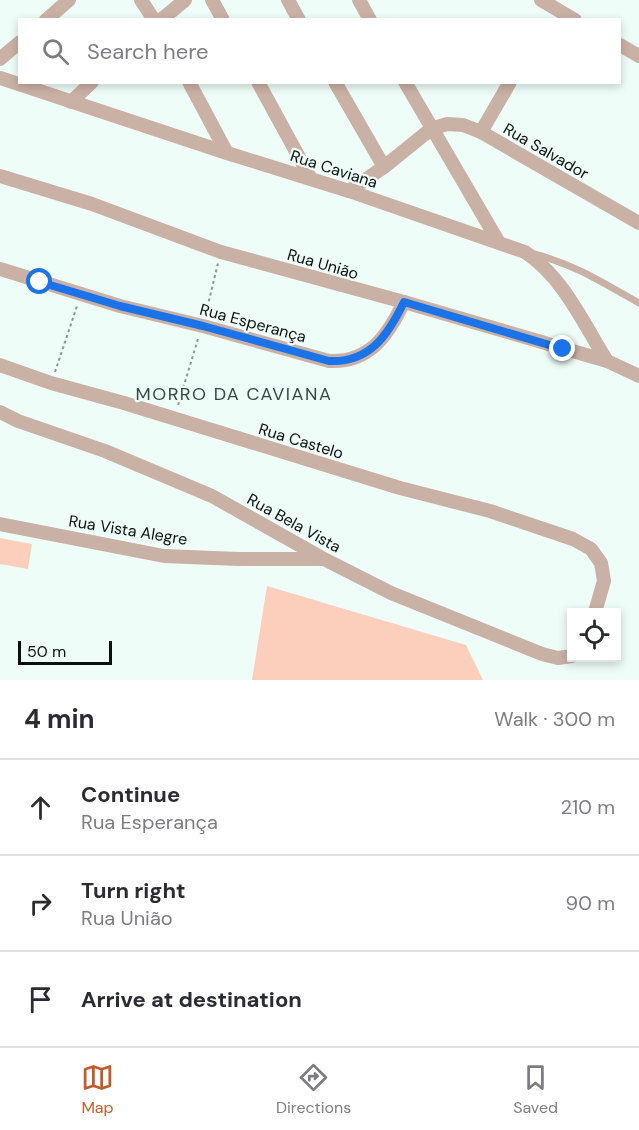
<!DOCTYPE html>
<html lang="en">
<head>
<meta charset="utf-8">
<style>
	:root { --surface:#fff; --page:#f2f2f3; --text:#2b2b33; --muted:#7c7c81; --line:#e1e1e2; --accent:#c15b2c }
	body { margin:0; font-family:"DM Sans",sans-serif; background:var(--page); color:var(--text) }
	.controls { position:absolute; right:18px; bottom:18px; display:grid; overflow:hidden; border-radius:0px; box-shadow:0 3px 9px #0003 }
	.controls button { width:54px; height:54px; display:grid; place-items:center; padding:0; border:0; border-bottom:2px solid var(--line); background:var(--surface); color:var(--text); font:30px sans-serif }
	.scale { position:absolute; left:18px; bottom:15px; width:94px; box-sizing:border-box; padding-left:6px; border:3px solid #0b100e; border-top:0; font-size:16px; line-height:21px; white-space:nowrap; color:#0b100e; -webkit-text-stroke:4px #eefdf8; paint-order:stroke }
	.stop { position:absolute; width:18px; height:18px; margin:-14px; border:4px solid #1a73e8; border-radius:50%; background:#fff }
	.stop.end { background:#1a73e8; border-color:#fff; box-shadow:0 2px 6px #0008 }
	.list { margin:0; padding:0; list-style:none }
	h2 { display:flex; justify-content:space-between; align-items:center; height:78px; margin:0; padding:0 24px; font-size:26px }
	h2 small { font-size:20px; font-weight:400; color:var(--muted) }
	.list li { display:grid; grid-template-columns:39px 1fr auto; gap:18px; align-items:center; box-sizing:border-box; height:96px; padding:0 24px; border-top:2px solid var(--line) }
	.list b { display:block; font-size:22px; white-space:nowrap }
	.list p { margin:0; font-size:20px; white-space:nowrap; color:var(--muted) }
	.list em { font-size:20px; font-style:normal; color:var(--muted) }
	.icon { flex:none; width:33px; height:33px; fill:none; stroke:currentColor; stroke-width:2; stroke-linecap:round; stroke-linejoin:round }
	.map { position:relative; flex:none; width:639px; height:680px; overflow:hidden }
	.search { position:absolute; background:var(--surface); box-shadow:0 3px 9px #0003; left:18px; right:18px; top:18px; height:66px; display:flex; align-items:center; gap:15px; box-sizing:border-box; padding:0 21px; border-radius:0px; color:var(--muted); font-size:22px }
	.sheet { height:366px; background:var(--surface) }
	nav { display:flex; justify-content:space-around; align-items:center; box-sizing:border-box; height:84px; border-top:2px solid var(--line); background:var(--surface); font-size:16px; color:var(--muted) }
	nav a { display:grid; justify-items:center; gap:3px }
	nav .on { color:var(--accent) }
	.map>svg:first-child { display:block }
</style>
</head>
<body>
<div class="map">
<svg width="639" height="680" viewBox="0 0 639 680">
	<rect width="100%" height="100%" fill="#eefdf8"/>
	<g fill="#fbcfbc">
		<path d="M0 538 32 544 28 569 0 564Z"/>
		<path d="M267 586 466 645 483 680H252Z"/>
	</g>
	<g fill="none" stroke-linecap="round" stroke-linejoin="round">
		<g stroke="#8c9793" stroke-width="2" stroke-dasharray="3 3" stroke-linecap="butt">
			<path d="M206 313 218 263"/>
			<path d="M55 372 77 306"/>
			<path d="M178 405 198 339"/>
		</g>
		<path stroke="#cab1a6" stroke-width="7" d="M534 254C574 264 603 283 639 303"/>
		<g stroke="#cab1a6" stroke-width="14">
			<path d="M141 0 154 20"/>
			<path d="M212 0 223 20"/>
			<path d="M288 0 299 20"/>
			<path d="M359 0 370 20"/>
			<path d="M541 0 575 20"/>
			<path d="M46 20 69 0"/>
			<path d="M161 20 185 0"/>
			<path d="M620 45 639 56"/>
			<path d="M0 59 20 42"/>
			<path d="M0 78 227 153 349 191 525 252C564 278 583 323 607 361"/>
			<path d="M189 82 227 153"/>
			<path d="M258 82 311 179"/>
			<path d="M335 82 384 167"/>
			<path d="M405 82 498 241"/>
			<path d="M71 102 92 82"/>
			<path d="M481 132 510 82"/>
			<path d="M0 176 92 204 221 252 404 302 607 361 639 376"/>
			<path d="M349 191 384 167 431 129 447 124 463 125 481 132 639 223"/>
			<path d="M0 269 120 306 203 326 329 361C370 363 388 335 404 302"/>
			<path d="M0 365 51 383 124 403 400 488 490 511 573 539 591 549 601 563 604 581 595 612"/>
			<path d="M0 412 18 421 105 451 212 496 324 559 391 593 542 654 558 658 572 656"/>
			<path d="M0 524 164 556 238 559H322"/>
		</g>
	</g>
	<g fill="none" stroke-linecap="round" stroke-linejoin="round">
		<path stroke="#1a73e8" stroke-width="8" d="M40 282 120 306 203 326 329 361C370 363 388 335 404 302L563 349"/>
	</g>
	<g text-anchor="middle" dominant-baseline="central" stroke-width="4.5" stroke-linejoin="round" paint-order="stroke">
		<g font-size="16" fill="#0b100e" stroke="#eefdf8">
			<text transform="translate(546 151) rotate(30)">Rua Salvador</text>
			<text transform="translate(334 169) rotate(18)">Rua Caviana</text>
			<text transform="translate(323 264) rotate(16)">Rua União</text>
			<text transform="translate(253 323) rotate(15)">Rua Esperança</text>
			<text transform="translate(301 441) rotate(17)">Rua Castelo</text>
			<text transform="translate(294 523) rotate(29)">Rua Bela Vista</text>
			<text transform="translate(128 530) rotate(9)">Rua Vista Alegre</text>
		</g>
		<g font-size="18" letter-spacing="1.5" fill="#38443f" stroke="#eefdf8">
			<text x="234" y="394">MORRO DA CAVIANA</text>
		</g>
	</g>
</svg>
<div class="controls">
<button><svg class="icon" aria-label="locate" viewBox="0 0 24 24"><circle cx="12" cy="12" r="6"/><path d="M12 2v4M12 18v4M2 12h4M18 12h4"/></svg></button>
</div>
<div class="scale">50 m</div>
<div class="stop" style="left:40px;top:282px"></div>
<div class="stop end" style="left:563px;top:349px"></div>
<div class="search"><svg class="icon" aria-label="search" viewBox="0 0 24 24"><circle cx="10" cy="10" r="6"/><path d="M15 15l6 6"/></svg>Search here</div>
</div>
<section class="sheet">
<h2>4 min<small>Walk · 300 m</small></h2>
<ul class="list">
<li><svg class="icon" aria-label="ahead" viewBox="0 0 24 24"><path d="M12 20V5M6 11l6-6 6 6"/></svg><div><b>Continue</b><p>Rua Esperança</p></div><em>210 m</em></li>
<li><svg class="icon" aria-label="right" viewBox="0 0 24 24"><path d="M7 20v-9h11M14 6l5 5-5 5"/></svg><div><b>Turn right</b><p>Rua União</p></div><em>90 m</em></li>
<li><svg class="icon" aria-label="arrive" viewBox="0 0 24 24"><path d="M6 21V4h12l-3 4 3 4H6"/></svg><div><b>Arrive at destination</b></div></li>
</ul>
</section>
<nav>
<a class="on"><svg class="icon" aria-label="map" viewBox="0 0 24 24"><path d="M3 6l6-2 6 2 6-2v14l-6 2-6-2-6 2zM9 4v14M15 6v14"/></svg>Map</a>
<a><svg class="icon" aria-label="directions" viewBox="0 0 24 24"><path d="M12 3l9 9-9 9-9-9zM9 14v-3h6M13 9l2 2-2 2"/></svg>Directions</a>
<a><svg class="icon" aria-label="saved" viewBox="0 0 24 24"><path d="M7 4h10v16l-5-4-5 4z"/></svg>Saved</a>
</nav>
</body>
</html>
